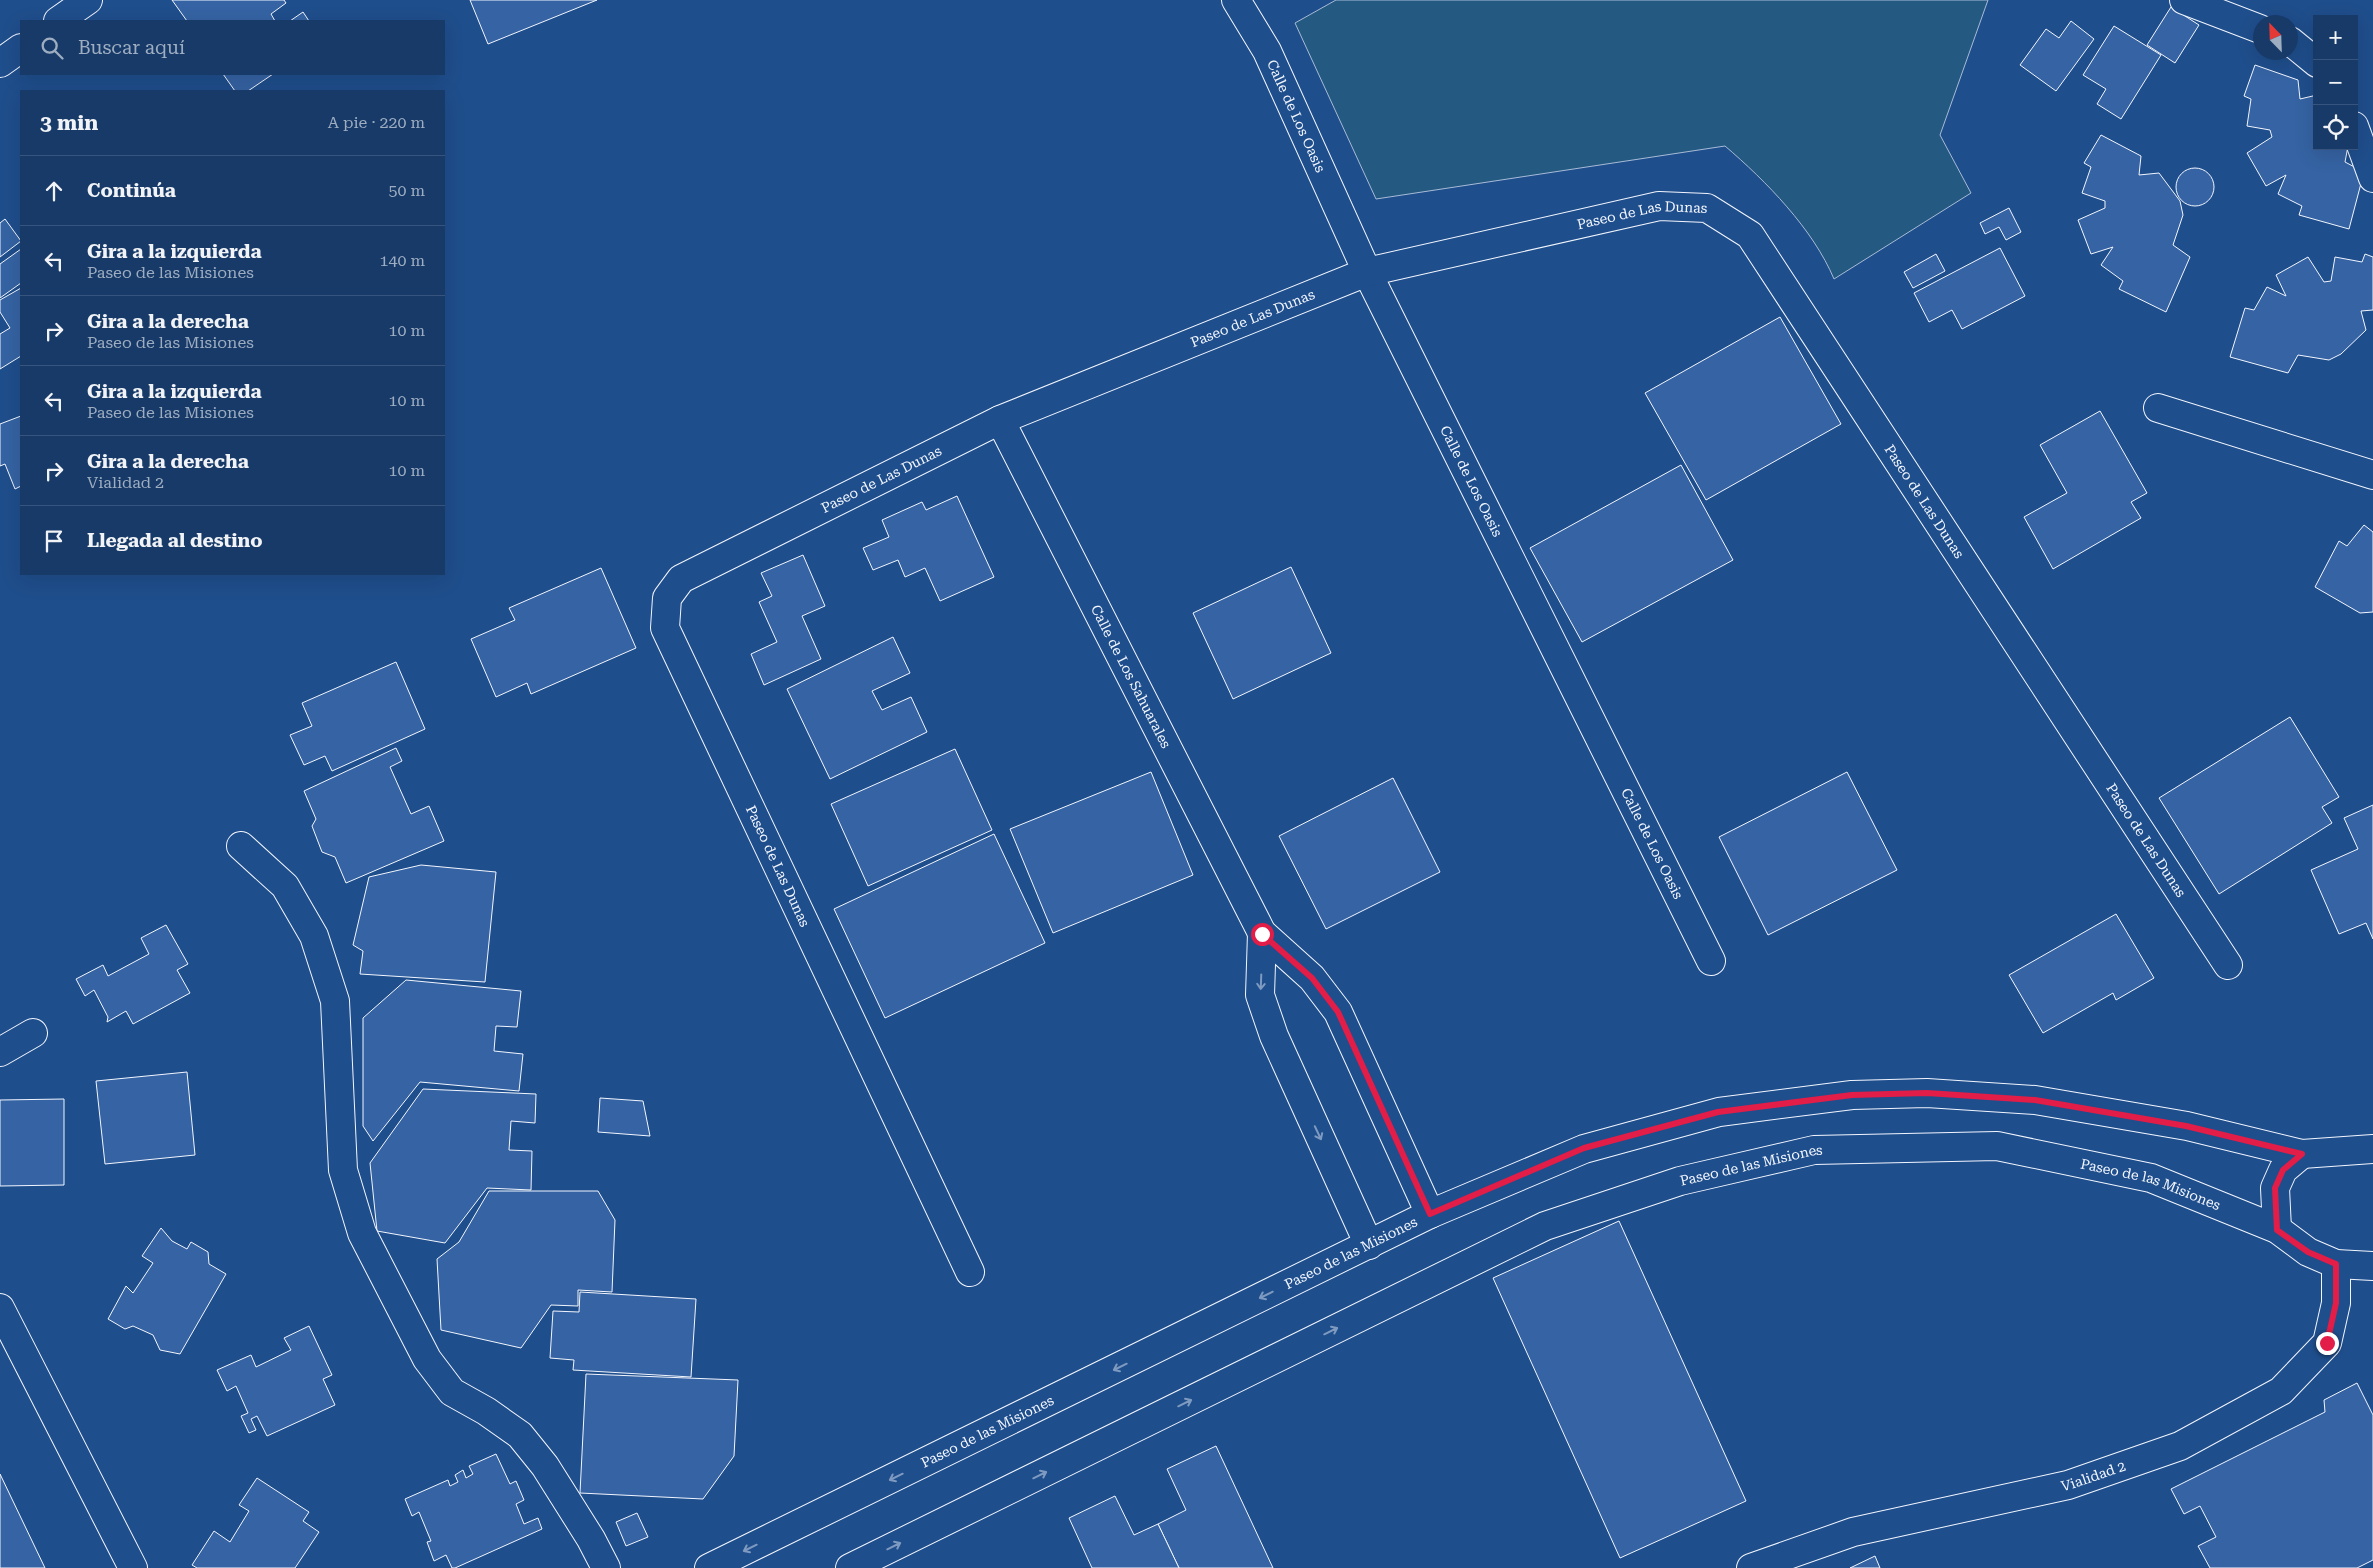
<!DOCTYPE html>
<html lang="es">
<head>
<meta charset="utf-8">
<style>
	:root { --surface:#173a69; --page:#244571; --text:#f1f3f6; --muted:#9eadc0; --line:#36547d }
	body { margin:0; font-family:"Roboto Serif",serif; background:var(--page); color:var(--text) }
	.controls { position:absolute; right:15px; top:15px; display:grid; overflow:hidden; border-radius:0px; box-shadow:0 5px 20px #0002 }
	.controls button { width:45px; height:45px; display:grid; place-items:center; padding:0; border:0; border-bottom:1px solid var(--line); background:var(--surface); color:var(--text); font:25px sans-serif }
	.compass { position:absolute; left:2253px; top:15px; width:45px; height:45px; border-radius:50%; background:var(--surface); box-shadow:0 5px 20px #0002; rotate:337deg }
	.stop { position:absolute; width:15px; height:15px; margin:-11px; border:4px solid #e11d48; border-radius:50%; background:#fff }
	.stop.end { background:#e11d48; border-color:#fff; box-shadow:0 1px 5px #0008 }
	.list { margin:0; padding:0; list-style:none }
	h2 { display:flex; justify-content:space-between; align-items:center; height:65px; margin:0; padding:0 20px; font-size:21px }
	h2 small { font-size:16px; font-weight:400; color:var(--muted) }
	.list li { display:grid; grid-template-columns:32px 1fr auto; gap:15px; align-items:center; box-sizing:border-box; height:70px; padding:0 20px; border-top:1px solid var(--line) }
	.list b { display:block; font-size:19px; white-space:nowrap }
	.list p { margin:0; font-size:16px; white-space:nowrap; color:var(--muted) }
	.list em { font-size:16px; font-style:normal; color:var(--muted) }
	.icon { flex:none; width:28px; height:28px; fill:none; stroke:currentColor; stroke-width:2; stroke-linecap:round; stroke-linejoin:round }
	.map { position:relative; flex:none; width:2373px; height:1568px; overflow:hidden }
	.search { position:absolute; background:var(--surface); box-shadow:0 5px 20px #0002; left:20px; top:20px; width:425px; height:55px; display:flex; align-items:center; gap:12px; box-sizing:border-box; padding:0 18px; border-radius:0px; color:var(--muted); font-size:19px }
	.panel { position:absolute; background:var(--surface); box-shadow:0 5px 20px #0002; left:20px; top:90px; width:425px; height:485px; border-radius:0px }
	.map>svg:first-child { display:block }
</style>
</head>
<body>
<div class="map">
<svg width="2373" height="1568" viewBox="0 0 2373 1568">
	<rect width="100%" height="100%" fill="#1f4e8c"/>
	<path fill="#245a82" stroke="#a8bbd7" d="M1336 0H1988L1940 135 1971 193 1834 279C1813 229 1766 181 1725 146L1376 199 1295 23Z"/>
	<g fill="#3563a3" stroke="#f2f6ff">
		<path d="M172 0H284L286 3 271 14 275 21H187Z"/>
		<path d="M470 0H597L488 44Z"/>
		<path d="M2171 7 2199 25 2175 63 2147 45Z"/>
		<path d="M303 12 309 21H290Z"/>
		<path d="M2071 21 2094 39 2056 91 2020 65 2046 29 2059 38Z"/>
		<path d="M2114 26 2161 55 2121 119 2097 104 2106 89 2083 75Z"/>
		<path d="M2255 65 2298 80 2300 99 2317 95V146H2348L2345 162 2364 172 2349 229 2299 215 2302 206 2278 194 2286 175 2266 186 2247 153 2272 137 2270 130 2247 126 2251 99 2244 96Z"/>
		<path d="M223 74H273L248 91H235Z"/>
		<path d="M2101 135 2141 156 2139 175 2159 173 2180 201 2183 215 2173 245 2190 257 2166 312 2119 289 2123 281 2101 265 2113 247 2091 254 2078 220 2105 208V201L2082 193 2091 167 2084 163Z"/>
		<circle cx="2195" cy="187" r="19"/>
		<path d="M2009 208 2021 232 2006 240 1999 227 1985 234 1980 223Z"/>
		<path d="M5 219 21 241 0 257V223Z"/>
		<path d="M2000 248 2025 296 1962 329 1952 310 1929 322 1914 293Z"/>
		<path d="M21 249V283L0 298V264Z"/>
		<path d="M1936 254 1945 271 1913 288 1904 272Z"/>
		<path d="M2365 254 2373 257V310L2361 311 2366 330 2341 354 2329 360 2298 355 2288 373 2230 357 2245 308 2254 310 2267 287 2286 296 2276 275 2308 257 2324 282 2331 281 2335 257 2362 262Z"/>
		<path d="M21 288V356L0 369V334L10 328 0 312V300Z"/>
		<path d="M1780 317 1841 424 1706 500 1645 393Z"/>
		<path d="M2100 411 2147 493 2131 502 2141 518 2053 569 2024 517 2067 493 2040 445Z"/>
		<path d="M21 416V486L15 489 5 464 0 466V424Z"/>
		<path d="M1681 465 1733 560 1582 642 1530 548Z"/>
		<path d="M957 496 994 577 940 601 925 568 905 577 898 560 873 570 863 548 889 537 882 520 922 502 926 510Z"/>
		<path d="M2364 525 2373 532V612L2360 613 2315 587 2339 541 2347 546Z"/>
		<path d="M803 555 825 606 802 616 821 659 764 685 751 654 777 642 759 602 772 596 761 573Z"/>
		<path d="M1291 567 1331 653 1233 699 1193 613Z"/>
		<path d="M601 568 636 648 531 694 527 683 496 697 471 639 515 620 509 608Z"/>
		<path d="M893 637 910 673 872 691 882 710 911 697 927 732 830 779 787 689Z"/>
		<path d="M396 662 425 729 332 771 325 756 304 765 290 735 312 726 302 703Z"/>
		<path d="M2290 717 2339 797 2322 807 2332 823 2219 894 2159 798Z"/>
		<path d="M396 748 402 761 390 767 411 814 429 806 444 841 346 883 335 857 322 852 312 826 316 819 304 791Z"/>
		<path d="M955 749 992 830 868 886 831 804Z"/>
		<path d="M1151 772 1193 875 1053 933 1010 829Z"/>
		<path d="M1847 772 1897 870 1768 935 1719 837Z"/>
		<path d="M1393 778 1440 872 1326 929 1279 836Z"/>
		<path d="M2373 805V939L2366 923 2339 934 2311 870 2358 849 2344 818Z"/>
		<path d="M994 834 1045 943 885 1018 834 909Z"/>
		<path d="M421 865 496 872 485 982 360 974 363 951 353 945 369 877Z"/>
		<path d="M2116 914 2154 978 2116 1000 2113 993 2043 1033 2009 975Z"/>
		<path d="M166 925 188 964 177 970 190 993 133 1024 126 1011 107 1022 108 1017 94 990 85 996 76 979 103 965 108 976 149 954 141 938Z"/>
		<path d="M406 980 521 991 517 1027 496 1026 494 1051 523 1054 519 1091 420 1082 373 1141 363 1126V1018Z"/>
		<path d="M187 1072 195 1155 105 1164 96 1081Z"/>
		<path d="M423 1089 536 1094 535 1123 511 1121 509 1150 532 1151 531 1190 487 1188 445 1243 377 1231 370 1163Z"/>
		<path d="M600 1098 643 1101 650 1136 598 1132Z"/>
		<path d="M64 1099V1185L0 1186V1100Z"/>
		<path d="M489 1191H598L615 1220 612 1292 578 1290V1306L551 1305 521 1348 441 1330 437 1259 459 1242Z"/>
		<path d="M1619 1221 1746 1501 1620 1558 1493 1278Z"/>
		<path d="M161 1228 172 1241 187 1249 191 1242 208 1252 209 1264 226 1274 180 1354 160 1350 153 1335 133 1326 125 1329 108 1319 126 1286 133 1293 153 1263 142 1256Z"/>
		<path d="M580 1292 696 1299 691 1377 573 1370 574 1360 550 1358 553 1311 579 1312Z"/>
		<path d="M309 1326 332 1375 323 1379 335 1405 267 1436 257 1416 251 1419 256 1430 249 1433 241 1416 248 1413 236 1386 227 1391 217 1370 251 1355 256 1367 291 1350 284 1338Z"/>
		<path d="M586 1374 738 1380 734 1456 703 1499 580 1493Z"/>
		<path d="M2357 1383 2373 1415V1560L2357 1568H2210L2198 1546 2216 1537 2200 1506 2184 1514 2171 1489 2325 1412 2324 1400Z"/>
		<path d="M1216 1446 1273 1568H1179L1158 1524 1186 1510 1167 1469Z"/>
		<path d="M496 1454 510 1484 516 1481 524 1500 516 1504 524 1524 538 1518 542 1529 455 1568H452L446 1555 434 1561 427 1542 431 1541 419 1512 412 1516 405 1499 448 1480 450 1486 458 1482 455 1475 463 1470 466 1478 473 1474 469 1466Z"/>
		<path d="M0 1474 45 1568H0Z"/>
		<path d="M257 1478 309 1512 303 1521 319 1532 295 1568H197L192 1565 214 1531 230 1542 249 1511 239 1505Z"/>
		<path d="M1115 1496 1134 1535 1158 1524 1179 1568H1092L1069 1518Z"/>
		<path d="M637 1513 648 1537 626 1546 616 1522Z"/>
		<path d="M1875 1556 1880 1568H1850Z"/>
	</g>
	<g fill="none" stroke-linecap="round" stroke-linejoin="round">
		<defs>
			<g id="minor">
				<path id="s1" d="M1236 0 1267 51 1367 272 1711 961"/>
				<path d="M2184 0 2260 29"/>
				<path d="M58 21 88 0"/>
				<path d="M2290 41 2317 63"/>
				<path d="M0 63 21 48"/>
				<path d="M2354 126 2373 178"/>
				<path d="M2158 408 2373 475"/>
				<path id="s2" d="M1000 420 1262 933 1312 978 1338 1012 1430 1214"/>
				<path d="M241 846 285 886 314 936 335 1001 343 1170 362 1233 427 1359 452 1392 486 1411 520 1435 545 1466 591 1539 606 1568"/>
				<path d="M1262 933 1260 995 1274 1036 1369 1245"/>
				<path d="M0 1052 33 1033"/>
				<path d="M2277 1229 2275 1188 2283 1170 2302 1154"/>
				<path id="s3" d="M970 1272 665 628 667 598 681 579 1000 420 1367 272 1659 206 1707 208 1750 235 2228 965"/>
				<path d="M0 1308 133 1568"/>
				<path id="s4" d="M709 1568 1430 1214 1584 1149 1719 1112 1852 1095 1927 1093 2035 1100 2187 1126 2302 1154 2373 1149"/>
				<path id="s5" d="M850 1568 1545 1226 1680 1181 1814 1150 1997 1146 2151 1178 2277 1229 2308 1252 2336 1264 2373 1266"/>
				<path id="s6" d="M1751 1568 1853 1532 2068 1485 2180 1446 2281 1391 2327 1343 2336 1303V1264"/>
			</g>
		</defs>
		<use href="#minor" stroke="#f2f6ff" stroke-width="30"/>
		<use href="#minor" stroke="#1f4e8c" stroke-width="28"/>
	</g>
	<defs><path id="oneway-shaft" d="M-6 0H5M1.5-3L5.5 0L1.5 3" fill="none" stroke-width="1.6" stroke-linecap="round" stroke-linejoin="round" transform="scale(1.25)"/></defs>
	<g stroke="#7e9ac0">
		<use href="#oneway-shaft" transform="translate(1261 982) rotate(92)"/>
		<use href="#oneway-shaft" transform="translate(1318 1133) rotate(65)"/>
		<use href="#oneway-shaft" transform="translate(1266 1295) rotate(154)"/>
		<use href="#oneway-shaft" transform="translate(1331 1331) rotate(-26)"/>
		<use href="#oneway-shaft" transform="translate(1120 1367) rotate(154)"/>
		<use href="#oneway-shaft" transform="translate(1185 1403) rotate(-26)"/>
		<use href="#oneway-shaft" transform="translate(1040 1475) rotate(-26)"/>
		<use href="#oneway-shaft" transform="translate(896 1477) rotate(154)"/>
		<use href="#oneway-shaft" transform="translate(894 1546) rotate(-26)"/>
		<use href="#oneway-shaft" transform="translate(750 1548) rotate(154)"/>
	</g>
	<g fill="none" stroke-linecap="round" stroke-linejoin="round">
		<path stroke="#e11d48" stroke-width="6" d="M1262 934 1312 978 1338 1012 1430 1214 1584 1148 1718 1112 1852 1095 1927 1093 2035 1100 2186 1126 2302 1154 2283 1170 2275 1188 2277 1230 2308 1252 2336 1264V1303L2327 1343"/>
	</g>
	<g text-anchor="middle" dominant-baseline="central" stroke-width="4" stroke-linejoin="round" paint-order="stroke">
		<g font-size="14" fill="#f2f6ff" stroke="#1f4e8c">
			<text stroke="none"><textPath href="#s1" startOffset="131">Calle de Los Oasis</textPath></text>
			<text stroke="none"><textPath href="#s3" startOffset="1800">Paseo de Las Dunas</textPath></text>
			<text stroke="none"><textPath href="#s3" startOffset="1395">Paseo de Las Dunas</textPath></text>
			<text stroke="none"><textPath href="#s3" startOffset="990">Paseo de Las Dunas</textPath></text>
			<text stroke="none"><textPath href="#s1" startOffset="536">Calle de Los Oasis</textPath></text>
			<text stroke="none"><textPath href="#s3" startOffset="2235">Paseo de Las Dunas</textPath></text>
			<text stroke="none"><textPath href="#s2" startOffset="288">Calle de Los Sahuarales</textPath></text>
			<text stroke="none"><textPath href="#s3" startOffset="2640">Paseo de Las Dunas</textPath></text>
			<text stroke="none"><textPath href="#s1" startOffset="941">Calle de Los Oasis</textPath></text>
			<text transform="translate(778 866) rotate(65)">Paseo de Las Dunas</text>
			<text stroke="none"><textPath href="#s5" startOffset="990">Paseo de las Misiones</textPath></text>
			<text stroke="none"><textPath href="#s5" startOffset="1396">Paseo de las Misiones</textPath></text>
			<text stroke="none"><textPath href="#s4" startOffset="715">Paseo de las Misiones</textPath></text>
			<text stroke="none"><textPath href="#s4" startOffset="310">Paseo de las Misiones</textPath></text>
			<text stroke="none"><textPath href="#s6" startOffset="355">Vialidad 2</textPath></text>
		</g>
	</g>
</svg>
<div class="controls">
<button>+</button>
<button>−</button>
<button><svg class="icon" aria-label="locate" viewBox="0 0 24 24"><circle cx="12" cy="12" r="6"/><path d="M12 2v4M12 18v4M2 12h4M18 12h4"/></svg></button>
</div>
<svg class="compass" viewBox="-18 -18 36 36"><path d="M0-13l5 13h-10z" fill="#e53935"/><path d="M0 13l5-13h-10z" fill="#9eadc0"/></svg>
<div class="stop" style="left:1262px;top:934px"></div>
<div class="stop end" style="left:2327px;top:1343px"></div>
<div class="search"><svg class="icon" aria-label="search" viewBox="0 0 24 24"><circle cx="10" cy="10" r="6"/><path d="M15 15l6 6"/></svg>Buscar aquí</div>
<section class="panel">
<h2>3 min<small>A pie · 220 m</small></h2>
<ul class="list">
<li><svg class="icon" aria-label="ahead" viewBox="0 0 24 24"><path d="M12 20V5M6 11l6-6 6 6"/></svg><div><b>Continúa</b></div><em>50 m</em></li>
<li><svg class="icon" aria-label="left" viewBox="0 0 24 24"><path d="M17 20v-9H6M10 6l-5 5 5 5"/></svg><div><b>Gira a la izquierda</b><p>Paseo de las Misiones</p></div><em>140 m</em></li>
<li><svg class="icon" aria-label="right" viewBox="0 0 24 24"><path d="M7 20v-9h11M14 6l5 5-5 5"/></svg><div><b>Gira a la derecha</b><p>Paseo de las Misiones</p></div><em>10 m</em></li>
<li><svg class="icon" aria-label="left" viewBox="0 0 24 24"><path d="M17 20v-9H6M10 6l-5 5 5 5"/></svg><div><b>Gira a la izquierda</b><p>Paseo de las Misiones</p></div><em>10 m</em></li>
<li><svg class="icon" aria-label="right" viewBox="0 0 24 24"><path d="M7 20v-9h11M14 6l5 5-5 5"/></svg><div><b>Gira a la derecha</b><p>Vialidad 2</p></div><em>10 m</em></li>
<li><svg class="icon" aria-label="arrive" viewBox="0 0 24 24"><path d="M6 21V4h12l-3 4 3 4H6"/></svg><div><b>Llegada al destino</b></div></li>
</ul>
</section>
</div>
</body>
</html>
